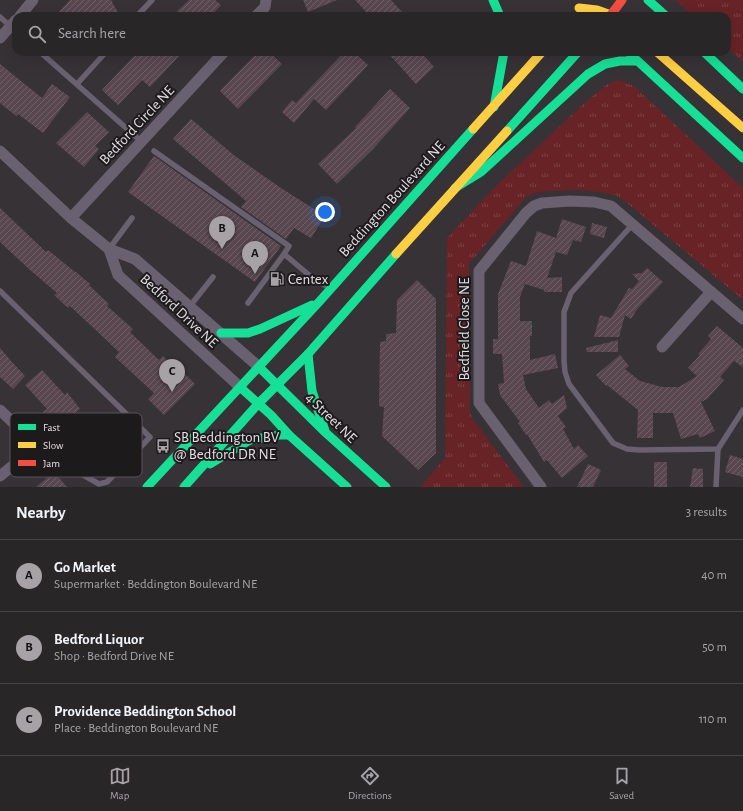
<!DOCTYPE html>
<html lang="en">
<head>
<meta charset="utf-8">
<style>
	:root { --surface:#292628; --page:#353234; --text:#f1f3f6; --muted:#a5a5a8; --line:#454345; --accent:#a7a2a6 }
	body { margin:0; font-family:"Alegreya Sans",sans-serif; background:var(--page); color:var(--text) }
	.you { position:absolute; left:325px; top:212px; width:14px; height:14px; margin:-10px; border:3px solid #fff; border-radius:50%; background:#1a73e8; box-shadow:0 0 0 6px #1a73e833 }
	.badge { display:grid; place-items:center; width:26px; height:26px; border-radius:50%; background:var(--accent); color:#111; font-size:13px; font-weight:700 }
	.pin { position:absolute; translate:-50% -33px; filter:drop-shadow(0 1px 2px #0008) }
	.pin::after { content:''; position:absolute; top:21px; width:14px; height:12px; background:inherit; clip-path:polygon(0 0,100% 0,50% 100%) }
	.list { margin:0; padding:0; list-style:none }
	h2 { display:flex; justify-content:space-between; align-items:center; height:52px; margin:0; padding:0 16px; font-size:17px }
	h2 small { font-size:13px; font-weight:400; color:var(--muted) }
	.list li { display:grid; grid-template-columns:26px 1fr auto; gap:12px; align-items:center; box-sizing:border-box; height:72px; padding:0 16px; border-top:1px solid var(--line) }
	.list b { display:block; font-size:15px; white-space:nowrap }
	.list p { margin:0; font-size:13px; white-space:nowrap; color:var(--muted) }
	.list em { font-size:13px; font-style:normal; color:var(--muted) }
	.icon { flex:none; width:22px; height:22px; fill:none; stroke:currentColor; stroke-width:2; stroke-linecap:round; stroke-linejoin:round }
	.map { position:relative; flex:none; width:743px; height:487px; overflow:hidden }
	.search { position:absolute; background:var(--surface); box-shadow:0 4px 16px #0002; left:12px; right:12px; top:12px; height:44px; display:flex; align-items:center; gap:10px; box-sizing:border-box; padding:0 14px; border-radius:12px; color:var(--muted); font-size:15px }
	.sheet { height:268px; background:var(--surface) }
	nav { display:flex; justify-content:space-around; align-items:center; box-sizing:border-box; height:56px; border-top:1px solid var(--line); background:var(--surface); font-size:11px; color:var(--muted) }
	nav a { display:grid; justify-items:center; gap:2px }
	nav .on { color:var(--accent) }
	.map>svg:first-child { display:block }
</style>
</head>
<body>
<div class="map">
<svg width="743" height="487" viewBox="0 0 743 487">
	<defs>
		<pattern id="park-tufts" width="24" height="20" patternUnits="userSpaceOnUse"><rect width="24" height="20" fill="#672325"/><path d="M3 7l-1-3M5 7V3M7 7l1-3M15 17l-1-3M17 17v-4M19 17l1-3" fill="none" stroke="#7d4244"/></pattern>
		<pattern id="building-hatch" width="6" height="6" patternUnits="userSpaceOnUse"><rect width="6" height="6" fill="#58474e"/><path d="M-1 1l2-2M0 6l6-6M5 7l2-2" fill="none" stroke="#706167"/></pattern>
	</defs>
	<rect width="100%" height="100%" fill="#373235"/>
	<g fill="url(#park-tufts)">
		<path d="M675 0H743V62L727 47V16H693Z"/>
		<path d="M618 80 634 86 743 188V300L627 203 615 195 600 192 574 190 538 192 526 197 469 264 470 412 472 418 524 487H420L445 458 447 238 496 186 580 107 606 85Z"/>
	</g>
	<g fill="url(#building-hatch)">
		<path d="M70 0H111L120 16H55Z"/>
		<path d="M189 0H215L221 5 211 16H172Z"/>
		<path d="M303 0H337L308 12Z"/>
		<path d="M355 0H391L406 16H370Z"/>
		<path d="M138 52H183L150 87 142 80 118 105 102 90Z"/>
		<path d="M258 52H269L282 64 238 109 220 91Z"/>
		<path d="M344 52H354L368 65 326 110 314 99 294 123 282 112 292 100 296 103Z"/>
		<path d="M387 52H421L434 67 416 84Z"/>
		<path d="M0 64 42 98 52 84 70 97 43 133 18 114 16 116 0 103Z"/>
		<path d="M390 89 410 108 373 149 337 184 318 164 356 128 355 127Z"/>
		<path d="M87 112 109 132 95 146 99 149 84 167 56 143Z"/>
		<path d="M191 119 235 156 281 188 325 216 311 238 294 228 286 239 241 207 246 201 173 139Z"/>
		<path d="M154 156 281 246 255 282 128 192Z"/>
		<path d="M0 208 46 252 48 250 75 272H76L90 284 89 285 109 304 107 306 133 329 130 332 159 360 163 356 177 370 179 368 195 384 164 415 148 399 154 393 115 357 119 352 70 306 68 308 54 295 57 293 30 270 0 242Z"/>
		<path d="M562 219 586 227 581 242 573 240 567 255 556 252 547 278 562 277V292H544V290L525 284 520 297V321H532V336H530V360L555 354 558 368 523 375 526 389 539 408 549 400 552 404 564 395 567 408 558 416 566 427 563 429 574 449 578 445 588 456 562 478 547 460 544 462 527 434 526 435 518 423 520 422 500 395 498 384 504 383 502 354H493V339H498V294L511 261 526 266 537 231 556 238Z"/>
		<path d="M592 223 607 227 604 238 590 234Z"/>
		<path d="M647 268 663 282 638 308 631 319 625 315 619 337H594L600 315 611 318 629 288 632 289 639 281 632 274 642 273Z"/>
		<path d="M417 280 436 299V453L418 470 382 436 384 407 379 406 380 342 386 341V334L396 333 397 300Z"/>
		<path d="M717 326 743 348V367L734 361 720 377 724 380 707 399 701 402 715 431 700 438 698 434 681 439 673 413H653V438H637L638 410 607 385 606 386 596 375 620 355 629 366 625 369 640 381 662 387H679L697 376 688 368 700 355 698 354 711 339 708 336Z"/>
		<path d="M618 340V352H587L586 348Z"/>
		<path d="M0 348 12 362 25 376 13 389 0 377Z"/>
		<path d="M42 370 65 395 67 392 80 409 56 428 43 412 47 409 25 385Z"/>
		<path d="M730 455 743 459V477L725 472Z"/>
		<rect x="654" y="462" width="13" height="25"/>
		<path d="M588 464 601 470 593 487H577Z"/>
		<path d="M693 468 703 469V487H690Z"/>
		<path d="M54 472 67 487H36Z"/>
	</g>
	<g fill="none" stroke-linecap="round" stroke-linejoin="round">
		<g stroke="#6a6170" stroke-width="5.5">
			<path d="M137 16 152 0"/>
			<path d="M0 17 16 31"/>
			<path d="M40 52 142 142"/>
			<path d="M77 84 106 52"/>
			<path d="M154 151 289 246 284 254"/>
			<path d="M632 225 571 293 564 312V361L565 372 569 384 613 443 627 449 639 450 718 449 743 410"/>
			<path d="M109 249 132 218"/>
			<path d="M0 291 150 437 107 482 99 484 48 455 27 454"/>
			<path d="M248 303 284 254 309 275 329 288"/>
			<path d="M190 306 213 277"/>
			<path d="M716 487 718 449"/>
		</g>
		<g stroke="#6a6170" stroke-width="11">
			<path d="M20 16 33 0"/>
			<path d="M256 16 265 7 266 0"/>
			<path d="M0 38 16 20"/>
			<path d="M0 151 71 218 109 249 135 259 259 367"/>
			<path d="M71 218 224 52"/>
			<path d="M109 249 118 275 241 388"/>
			<path d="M662 347 711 292"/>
			<path d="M0 410 26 435 27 454 0 476"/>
			<path d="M541 487 479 403V271L526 213 534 206 542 203 570 201 594 202 611 206 743 319"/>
		</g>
		<g stroke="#16e098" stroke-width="9">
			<path d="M493 0 500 16"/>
			<path d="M648 0 666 16"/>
			<path d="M704 52 743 89"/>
			<path d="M629 53 743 158"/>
			<path d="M494 107 504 52"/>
			<path d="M507 131 578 52"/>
			<path d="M455 188 481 172 588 74 605 64 620 61H637"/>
			<path d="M221 333H248L260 329 312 305"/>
			<path d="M308 354 312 391 325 431"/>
			<path d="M259 367 326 433 386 487"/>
			<path d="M241 388 271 415 289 435 347 487"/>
			<path d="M210 464 250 440 279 435H289"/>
			<path d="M147 487 319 302 473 129"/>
			<path d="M184 487 258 404 308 354 396 254"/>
		</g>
		<g stroke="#ffcf43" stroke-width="9">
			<path d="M579 8 597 10 614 16"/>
			<path d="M657 52 743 128"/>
			<path d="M473 129 542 52"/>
			<path d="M396 254 507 131"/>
		</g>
		<path stroke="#f24e42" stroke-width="9" d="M610 16 622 0"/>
	</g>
	<defs>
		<symbol id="fuel-bare" viewBox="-9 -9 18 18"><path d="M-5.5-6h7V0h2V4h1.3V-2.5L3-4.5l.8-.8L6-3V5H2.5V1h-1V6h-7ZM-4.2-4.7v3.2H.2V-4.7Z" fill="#a7a2a6" stroke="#1d1a1c" stroke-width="2.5" paint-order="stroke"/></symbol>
		<symbol id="bus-bare" viewBox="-9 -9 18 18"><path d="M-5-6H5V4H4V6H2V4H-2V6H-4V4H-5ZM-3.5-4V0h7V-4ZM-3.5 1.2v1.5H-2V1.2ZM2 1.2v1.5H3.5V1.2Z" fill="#a7a2a6" stroke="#1d1a1c" stroke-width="2.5" paint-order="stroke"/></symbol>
	</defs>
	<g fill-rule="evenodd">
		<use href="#fuel-bare" x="267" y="269" width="20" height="20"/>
		<use href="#bus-bare" x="153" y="436" width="20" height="20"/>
	</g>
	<g text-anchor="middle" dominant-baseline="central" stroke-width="4" stroke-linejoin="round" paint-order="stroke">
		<g font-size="15" fill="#e4dfe3" stroke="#1d1a1c">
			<text transform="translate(137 125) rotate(-47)">Bedford Circle NE</text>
			<text transform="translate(392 199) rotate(-48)">Beddington Boulevard NE</text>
			<text transform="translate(179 311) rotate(43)">Bedford Drive NE</text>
			<text transform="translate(464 329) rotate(-90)">Bedfield Close NE</text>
			<text transform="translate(331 418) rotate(44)">4 Street NE</text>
		</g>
		<g font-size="15" fill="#e4dfe3" stroke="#1d1a1c" text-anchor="start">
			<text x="288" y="279">Centex</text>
			<text x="174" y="437">SB Beddington BV<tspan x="174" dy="17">@ Bedford DR NE</tspan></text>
		</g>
	</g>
	<rect x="10" y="413" width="132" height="64" rx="6" fill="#1d1a1c" stroke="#595558" stroke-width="1"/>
	<rect x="18" y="424" width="18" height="6" fill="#16e098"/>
	<rect x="18" y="442" width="18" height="6" fill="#ffcf43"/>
	<rect x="18" y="460" width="18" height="6" fill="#f24e42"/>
	<g font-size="11" fill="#e4dfe3">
		<text x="43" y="431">Fast</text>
		<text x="43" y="449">Slow</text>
		<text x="43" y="467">Jam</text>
	</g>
</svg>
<div class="you"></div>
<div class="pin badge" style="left:255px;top:274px">A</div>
<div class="pin badge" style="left:222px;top:249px">B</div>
<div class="pin badge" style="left:172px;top:392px">C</div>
<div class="search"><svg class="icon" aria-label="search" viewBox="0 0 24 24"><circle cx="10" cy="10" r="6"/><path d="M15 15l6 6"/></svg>Search here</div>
</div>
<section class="sheet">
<h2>Nearby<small>3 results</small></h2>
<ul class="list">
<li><span class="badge">A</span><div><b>Go Market</b><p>Supermarket · Beddington Boulevard NE</p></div><em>40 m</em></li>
<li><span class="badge">B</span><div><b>Bedford Liquor</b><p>Shop · Bedford Drive NE</p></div><em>50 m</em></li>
<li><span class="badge">C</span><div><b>Providence Beddington School</b><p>Place · Beddington Boulevard NE</p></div><em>110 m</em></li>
</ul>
</section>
<nav>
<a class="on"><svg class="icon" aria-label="map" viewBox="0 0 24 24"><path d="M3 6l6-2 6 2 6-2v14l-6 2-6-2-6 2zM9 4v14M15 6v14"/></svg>Map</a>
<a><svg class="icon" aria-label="directions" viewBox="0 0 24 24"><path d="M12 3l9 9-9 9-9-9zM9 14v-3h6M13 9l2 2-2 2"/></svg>Directions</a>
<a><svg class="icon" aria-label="saved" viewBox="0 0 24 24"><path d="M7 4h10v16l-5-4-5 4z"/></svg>Saved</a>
</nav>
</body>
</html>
